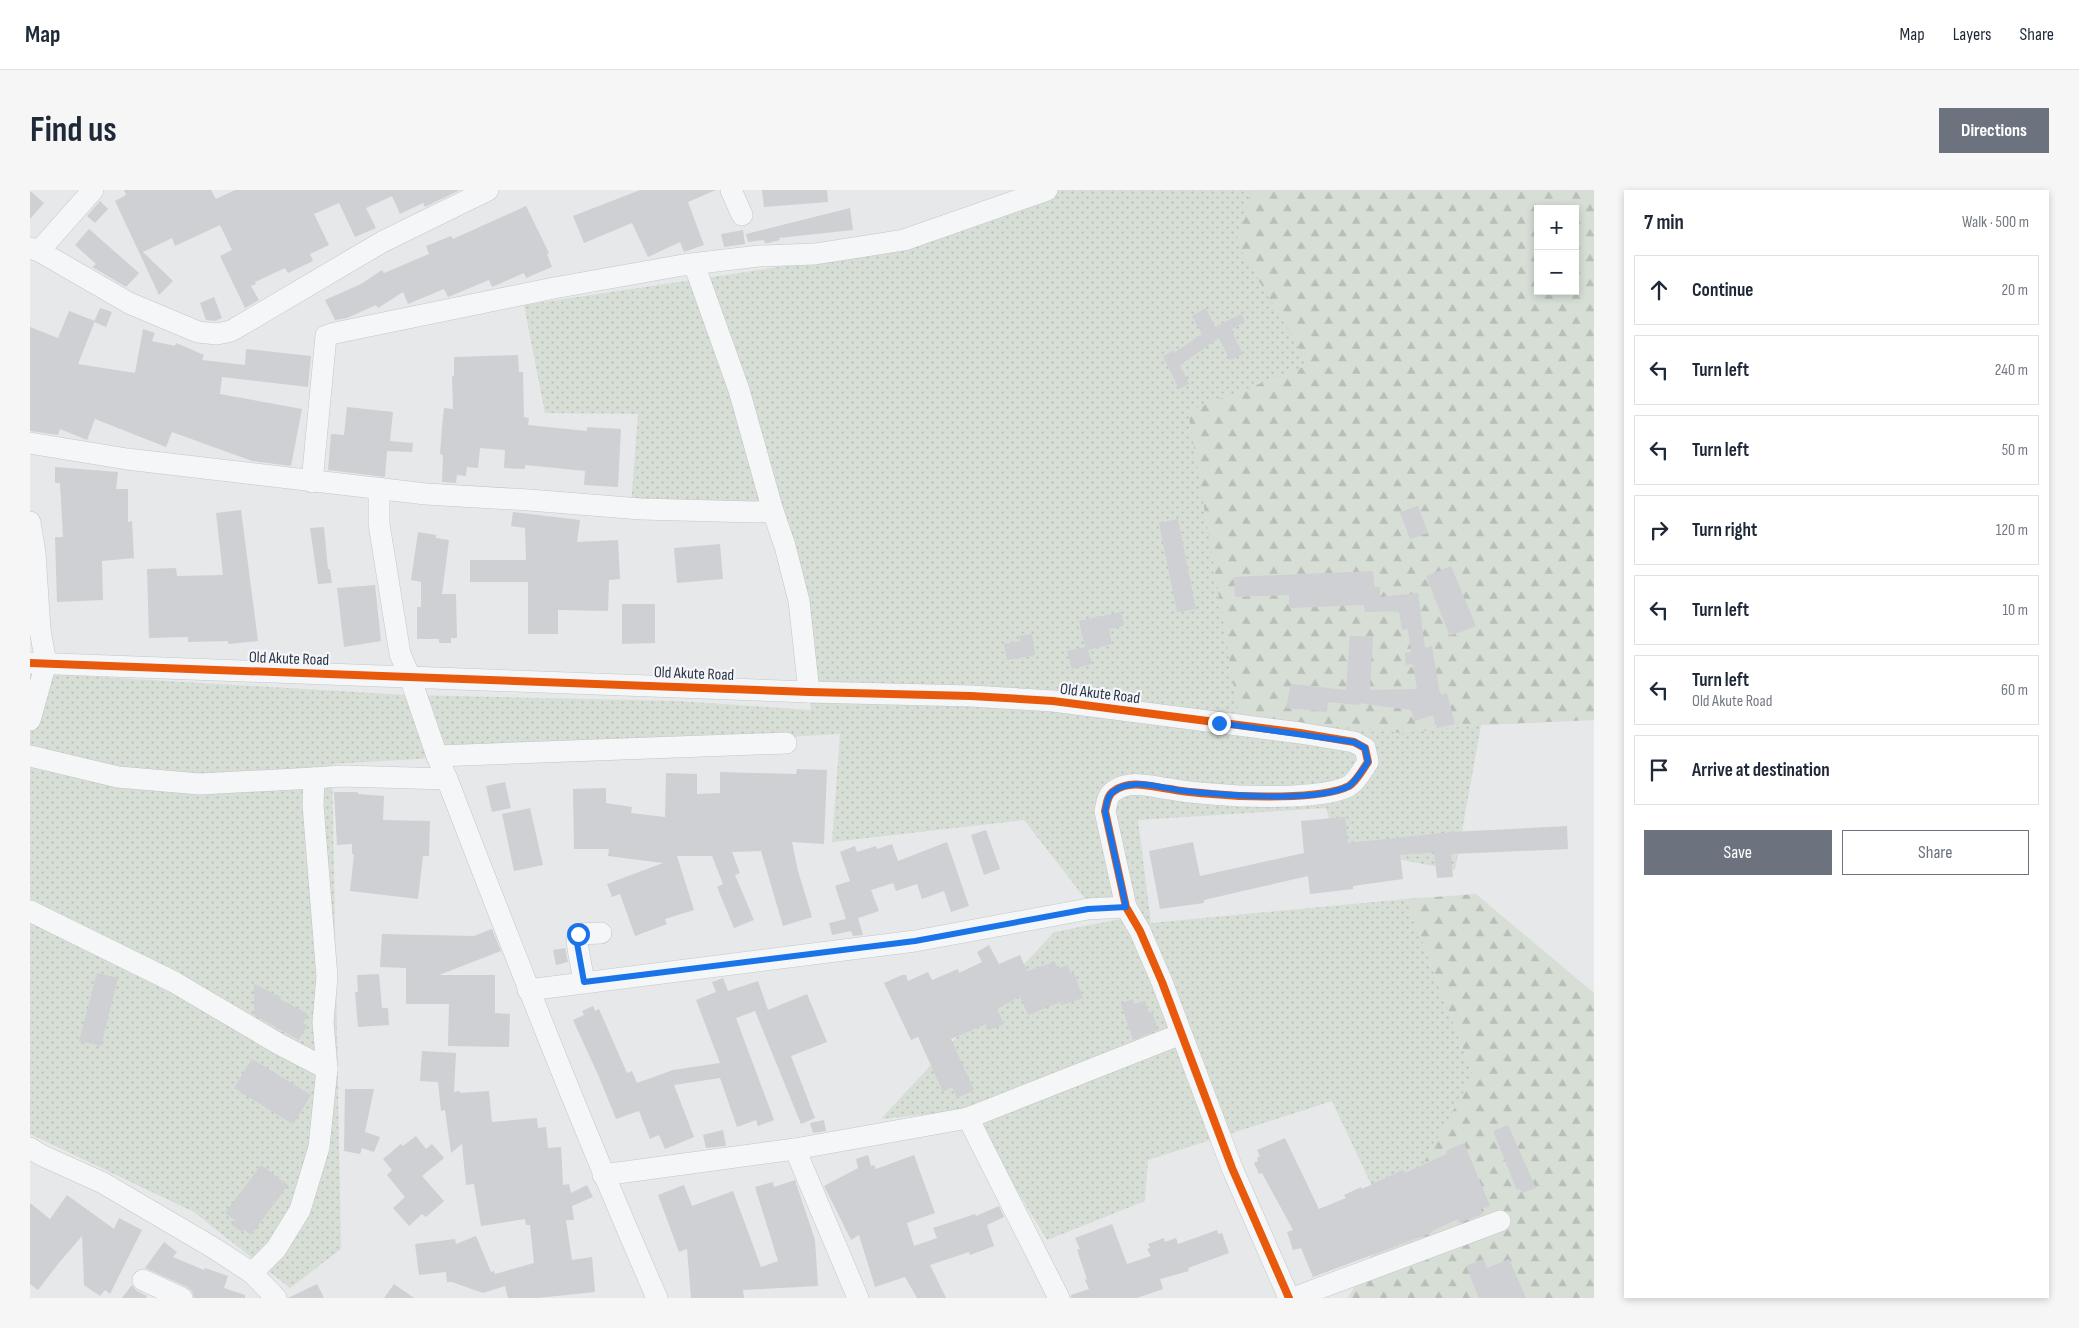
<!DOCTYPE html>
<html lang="en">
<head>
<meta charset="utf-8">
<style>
	:root { --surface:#fff; --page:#f6f6f7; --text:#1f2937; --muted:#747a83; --line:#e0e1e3; --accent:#6c737f }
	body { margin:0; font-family:"Sofia Sans Condensed",sans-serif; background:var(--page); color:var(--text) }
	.controls { position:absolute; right:15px; top:15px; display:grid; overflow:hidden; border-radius:0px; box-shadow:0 2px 8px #0003 }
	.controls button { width:45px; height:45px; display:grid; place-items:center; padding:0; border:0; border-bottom:1px solid var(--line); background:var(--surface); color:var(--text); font:25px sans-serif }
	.stop { position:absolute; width:15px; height:15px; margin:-11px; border:4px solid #1a73e8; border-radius:50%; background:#fff }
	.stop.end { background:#1a73e8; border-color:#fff; box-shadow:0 1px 5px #0008 }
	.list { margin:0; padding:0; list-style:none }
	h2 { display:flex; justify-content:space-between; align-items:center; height:65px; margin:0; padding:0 20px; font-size:21px }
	h2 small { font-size:16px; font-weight:400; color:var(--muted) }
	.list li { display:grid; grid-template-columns:32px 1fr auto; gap:15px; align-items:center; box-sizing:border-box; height:70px; margin:0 10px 10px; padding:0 10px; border:1px solid var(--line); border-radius:0px }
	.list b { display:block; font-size:19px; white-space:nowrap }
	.list p { margin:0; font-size:16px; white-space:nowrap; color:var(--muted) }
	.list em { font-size:16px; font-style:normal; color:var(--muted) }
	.actions { display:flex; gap:10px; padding:15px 20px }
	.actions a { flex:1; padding:11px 0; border:1px solid var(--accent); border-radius:0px; text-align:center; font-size:18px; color:var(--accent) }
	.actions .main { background:var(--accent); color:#fff }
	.icon { flex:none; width:28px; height:28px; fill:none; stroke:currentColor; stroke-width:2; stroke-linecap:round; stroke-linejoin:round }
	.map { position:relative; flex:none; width:1564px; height:1108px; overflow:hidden; border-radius:0px }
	header { display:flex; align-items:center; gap:30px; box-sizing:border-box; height:70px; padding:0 25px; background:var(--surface); border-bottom:1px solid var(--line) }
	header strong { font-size:24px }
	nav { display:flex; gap:28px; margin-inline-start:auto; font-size:18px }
	.intro { display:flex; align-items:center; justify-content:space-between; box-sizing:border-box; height:120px; padding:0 30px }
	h1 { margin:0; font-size:35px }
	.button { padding:12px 22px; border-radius:0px; background:var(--accent); color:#fff; font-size:18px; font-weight:700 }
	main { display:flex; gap:30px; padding:0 30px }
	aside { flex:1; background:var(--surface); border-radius:0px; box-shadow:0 2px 8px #0003 }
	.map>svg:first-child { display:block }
</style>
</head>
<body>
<header>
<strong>Map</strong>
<nav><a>Map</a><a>Layers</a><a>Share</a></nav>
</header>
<div class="intro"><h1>Find us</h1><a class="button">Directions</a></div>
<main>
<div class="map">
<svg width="1564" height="1108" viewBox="0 0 1564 1108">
	<defs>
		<pattern id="grass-dots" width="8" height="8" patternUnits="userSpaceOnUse" patternTransform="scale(1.25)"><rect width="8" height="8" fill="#d6ded6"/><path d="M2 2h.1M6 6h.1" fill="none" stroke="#b8bfb9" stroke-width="1.8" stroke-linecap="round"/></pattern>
		<pattern id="forest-firs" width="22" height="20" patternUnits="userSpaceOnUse" patternTransform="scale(1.25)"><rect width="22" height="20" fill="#d6ded6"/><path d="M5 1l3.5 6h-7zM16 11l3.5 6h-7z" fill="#b8bfb9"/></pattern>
	</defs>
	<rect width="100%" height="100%" fill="#e6e8ea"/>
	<path fill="url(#grass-dots)" fill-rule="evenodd" d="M1017 0H1564V530L1451 535 1425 680 1308 658 1296 618 1108 630 1121 733 1376 709 1443 885 1373 1062 1302 911 1118 970 1115 1011 1017 1050 938 920 851 929 1024 742 1101 727 1057 711 994 630 802 652 810 544 302 574 311 1059 260 1098 164 1022 0 944V485L20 484 376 505 647 511 781 520 757 330 601 316 608 224 515 223 494 115 842 63ZM1508 19H1545V101H1508Z"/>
	<g fill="url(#forest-firs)" fill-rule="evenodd">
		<path d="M1222 0H1564V530L1451 535 1372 543 1209 527 1158 221 1279 175 1206 52ZM1508 19H1545V101H1508Z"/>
		<path d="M1446 704 1564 803V1108H1318L1443 885 1376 709Z"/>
	</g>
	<g fill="#ced0d3">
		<path d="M94 0H181L186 9 205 0H430L395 17 393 13 370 24 362 6 336 18 346 38 325 47 309 13 284 24 299 55 280 64 283 71 258 83 255 78 225 92 226 94 221 96 229 110 215 118 190 66 202 60 190 35 145 56 142 48 113 62 143 91 129 105 85 11 96 5Z"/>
		<path d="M610 0H686L658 12 674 55 654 62 650 52 618 67 602 33 554 53 543 26Z"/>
		<path d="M732 0H797L798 12 734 17Z"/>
		<path d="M0 1 14 13 0 29Z"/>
		<path d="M70 11 78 19 65 33 57 26Z"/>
		<path d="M496 16 519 63 517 64 522 77 496 88 494 83 462 97 459 90 418 107 414 99 378 114 373 102 348 118 346 115 317 128 305 130 295 110 331 94 352 80 354 83 399 64 396 56 421 46 423 49Z"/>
		<path d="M820 18 823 40 749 48 750 50 738 53H735L734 50 718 52 716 44Z"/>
		<path d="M59 39 109 83 96 97 64 78 62 77 66 74 45 55Z"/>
		<path d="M713 40 715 54 694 57 691 44Z"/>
		<path d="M184 107 192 128 185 131 176 130 170 113Z"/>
		<path d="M70 118 82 122 76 137 64 132Z"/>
		<path d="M1176 118 1185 137 1211 124 1215 131 1201 140 1213 164 1200 170 1189 148 1150 175 1159 194 1149 199 1133 166 1143 161 1144 163 1172 144 1162 126Z"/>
		<path d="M39 121 65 131 48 174 105 183 113 139 125 143 122 151 145 156 146 153 174 165 172 170 215 175 216 159 281 166 278 197 192 187 190 204 272 219 261 276 222 271 142 242 136 257 65 229 57 250 30 239 28 245 0 241V137L28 148Z"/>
		<path d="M488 165 489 182H493L494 227 499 228 498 235 557 241V237L591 239 588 297 554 295 555 281 495 275V279L474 278 475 260 450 258 448 278 437 277 436 286 427 285 426 293 412 292 413 265 410 264 412 237 414 218 423 219 422 186H424V167Z"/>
		<path d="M317 217 363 222 360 251 383 253 382 262 357 261 355 287 298 280 301 244 314 245Z"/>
		<path d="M25 277 88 282 86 299H98V332L102 331 104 368 72 371 73 410 27 412 25 347H33L30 293H25Z"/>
		<path d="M1388 316 1398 343 1380 349 1370 322Z"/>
		<path d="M211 320 228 451 198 454V451L158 452V447L119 448 117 379 146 378 147 386 193 385 186 323Z"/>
		<path d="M483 322 550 330 547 352 588 350 590 389 579 390 578 421 528 420V444H498V392H440V370H496L495 338 481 336Z"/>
		<path d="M1148 329 1166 419 1147 422 1129 333Z"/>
		<path d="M294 337 298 379H300L302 393 288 394 280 338Z"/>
		<path d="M388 342 406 345V348L419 350 412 404H426L427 448H421V453H409V449H387V417H391V392L381 390Z"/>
		<path d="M690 354 693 389 647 393 644 358Z"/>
		<path d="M1421 376 1446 436 1420 446 1396 386Z"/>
		<path d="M1343 381 1344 397H1350V407L1388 403 1395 458 1402 456 1410 505 1417 503 1425 534 1407 538 1403 525 1385 531 1381 520 1329 513V515L1298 512 1297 522 1256 518 1261 494 1316 500 1320 446 1343 447 1340 500 1387 499 1383 474 1376 475 1375 463 1381 462 1378 439 1372 440 1369 421 1335 422 1334 415 1259 418V405L1205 407 1204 387Z"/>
		<path d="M345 395 351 451 314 457 307 398Z"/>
		<path d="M592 414H625V453L592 454Z"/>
		<path d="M1091 422 1094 436 1079 439 1082 454 1058 460 1062 474 1042 479 1037 461 1055 457 1049 431Z"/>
		<path d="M1002 444 1005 465 977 470 974 454 990 451 989 446Z"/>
		<path d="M767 579 797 580 794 654 762 652 768 681 782 727 753 736 731 661 702 662 710 683 705 685 724 730 704 738 687 697 693 694 682 666H647L664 720 635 729 637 734 605 746 590 704 582 707 577 694 633 673 578 666 579 659H544L543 599 576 598V613L602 617 601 623 635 627 636 583 667 584V604L690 603V582L766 584Z"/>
		<path d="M475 592 481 618 462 622 456 596Z"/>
		<path d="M304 602H328V604L354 606 353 630 400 631 399 666H393L388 709 320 701 324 664H322V654L307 655Z"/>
		<path d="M500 618 513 675 484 681 472 624Z"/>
		<path d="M1315 627 1318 653 1422 642 1537 636 1538 659 1421 664 1423 687 1407 688 1404 662 1370 665 1373 689 1323 696V699L1280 704 1278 686 1174 710V713L1130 719 1119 661 1163 652 1170 686 1274 663 1271 631Z"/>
		<path d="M956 640 970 679 954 685 941 645Z"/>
		<path d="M917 652 939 716 921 722 914 701 892 709 887 694 866 701 863 693 841 700 849 721 828 728 833 745 823 746 821 741 802 745 799 733 816 729 805 696 820 691 810 662 825 656 827 662 846 656 847 659 862 654 868 671Z"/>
		<path d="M462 739 471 761 409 785H465V823L480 824 479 857 418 856 419 814H376V778L350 777 352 744 444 746Z"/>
		<path d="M959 755 969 774 990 765 997 781 1025 772 1027 779 1038 775 1041 784 1044 783 1053 808 1031 815 1030 812 998 825 990 806 967 819 974 834 959 840 956 834 921 849 944 900 927 908 922 897 913 902 888 847 881 850 854 793 872 785H876L878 791 898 782 902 790 928 779 929 783 952 772 947 762Z"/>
		<path d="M535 758 538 772 526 775 523 760Z"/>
		<path d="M67 783 88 788 71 856 49 851Z"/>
		<path d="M349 784 352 818H358L359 835 328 837 325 802H328L327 785Z"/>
		<path d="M693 788 698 801 728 791 738 820 777 804 797 852 761 866 785 928 771 934 725 821 706 828 744 930 728 936 726 930 707 937 690 888 644 895 664 947 635 959 629 945 620 949 609 921 586 929 569 887 543 830 554 825 552 821 563 816 565 821 569 819 597 883 602 881 607 893 643 880 690 873 666 810 686 802 682 792Z"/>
		<path d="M224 794 251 807 250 809 278 824 273 833 277 835 269 850 224 825Z"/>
		<path d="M1103 809 1104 814 1115 811 1119 823 1122 822 1128 840 1103 850 1091 814Z"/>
		<path d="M392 861 426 863 424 902 430 901V903L459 901 462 932 507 928 508 938 516 937 518 958 531 957 533 995 539 994 541 1003 557 995 563 1007 542 1016 544 1030H536L542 1070 562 1067 565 1102 507 1108H478L475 1096 453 1103 422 1092H417L416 1082 389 1085 385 1054 425 1049 426 1054 446 1046 461 1082 464 1081 465 1084 504 1073 500 1035H496L495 1029 451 1036 444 994 436 995 432 954 421 963 415 920 411 921 408 892 390 891Z"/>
		<path d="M222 869 281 905 263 934 204 898Z"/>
		<path d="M315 899H344L335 942 350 947 344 962 332 958 330 964 314 961Z"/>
		<path d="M794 930 796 941 783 943 780 933Z"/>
		<path d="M1478 935 1506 998 1492 1003 1490 999 1487 1000 1463 941Z"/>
		<path d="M693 940 696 956 676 958 673 945Z"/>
		<path d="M386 946 396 959 402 954 414 968 392 986 414 1011 396 1027 392 1024 379 1036 363 1018 375 1007 357 985 362 980 353 969 371 954 373 956Z"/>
		<path d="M1255 948 1289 1019 1316 1008 1314 1005 1331 997 1332 999 1373 980 1375 983 1417 964 1416 961 1434 953 1460 1016 1451 1019 1453 1024 1429 1033 1428 1029 1402 1041 1401 1043 1283 1087 1271 1058 1263 1060 1257 1042 1263 1040 1232 983 1229 984 1224 973 1228 971 1227 968 1230 966 1227 960Z"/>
		<path d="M838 965 841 976 844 975 846 979 884 965 905 1023 877 1033 884 1056 907 1048 903 1038 945 1024 946 1026 969 1016 974 1027 957 1035 964 1056 940 1065 939 1062 900 1075 916 1108H887L875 1087 845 1097 829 1045 821 1050 794 996 828 978 826 969Z"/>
		<path d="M231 975 258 995 221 1045 214 1039 212 1042 202 1035 205 1030 195 1023Z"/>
		<path d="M765 990 785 1050 788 1096 713 1100 714 1108H661L657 1059 649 1062 628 1005 654 995 662 1016 703 1001 731 1077 748 1071 725 997 743 992 744 997Z"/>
		<path d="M37 1005 84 1039 89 1028 112 1040 80 1104 75 1100 70 1106 54 1095 52 1046 28 1074 8 1100 0 1094V1013L20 1029Z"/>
		<path d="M1082 1034 1097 1074 1121 1066 1117 1059 1120 1058 1118 1054 1134 1048 1135 1052 1146 1048 1148 1054 1187 1040 1188 1044 1192 1043 1199 1063 1158 1078 1159 1081 1130 1089 1133 1099 1107 1108H1041V1105L1059 1099 1055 1090 1057 1089 1047 1060 1050 1059 1045 1048Z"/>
		<path d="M134 1052 147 1062 143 1067 174 1080 175 1078 198 1086 194 1098 215 1105V1108H164L162 1101 157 1097 115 1078Z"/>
		<path d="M1453 1069 1457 1078 1479 1069 1496 1108H1449L1436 1076Z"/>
		<path d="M287 1094 294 1108H258Z"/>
		<path d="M364 1094 384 1108H354Z"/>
		<path d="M102 1095 107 1101 117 1106 116 1108H92Z"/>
	</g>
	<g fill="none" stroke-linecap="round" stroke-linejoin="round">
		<defs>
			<g id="minor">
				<path d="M701 0 712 25"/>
				<path d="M0 58 9 61 99 113 168 142 187 144 201 141 352 52 458 0"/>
				<path d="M9 61 63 0"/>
				<path d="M664 74 709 200 743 321"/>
				<path d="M0 253 97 269 396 304 499 310 611 319 725 322 743 321 755 356 769 411 779 502"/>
				<path d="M282 292 296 146 305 143 524 98 653 75 729 66 785 64 874 50 1017 0"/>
				<path d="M349 298V334L370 464 380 487 407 566 417 589C484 763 552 937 627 1108"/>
				<path d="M0 332 5 363 10 440 16 473 0 530"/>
				<path d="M0 473 779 502 941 506 1023 511 1270 543 1324 552 1335 558 1338 572C1333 579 1326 592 1319 596 1291 610 1214 607 1182 604 1168 603 1154 602 1140 599 1122 597 1100 589 1084 601 1077 605 1077 614 1075 621L1096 717 1110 741 1132 792 1202 978 1259 1108"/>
				<path d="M0 566 88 587 170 594 284 588"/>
				<path d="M407 566 756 553"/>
				<path d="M0 721 144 792 249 854 297 879"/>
				<path d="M554 792 547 753 548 744 571 743"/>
				<path d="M498 800 885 751 1058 719 1096 717"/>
				<path d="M938 928 1029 1108"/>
				<path d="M0 958 11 965 73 993 182 1057 222 1083 246 1108"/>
				<path d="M765 959 828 1108"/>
				<path d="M573 985 765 959 938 928 1151 844"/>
				<path d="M222 1083 246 1059 270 1020 289 957 297 879 293 832 297 787 283 615 284 588 312 586 417 589"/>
				<path d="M113 1090 152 1108"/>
				<path d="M1263 1108 1470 1031"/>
			</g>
		</defs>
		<use href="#minor" stroke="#c4c6c8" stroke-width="22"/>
		<use href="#minor" stroke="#f5f6f7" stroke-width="21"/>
		<defs>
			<path id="cycleway" d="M0 473 779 502 941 506 1023 511 1270 543 1324 552 1335 558 1338 572C1333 579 1326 592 1319 596 1291 610 1214 607 1182 604 1168 603 1154 602 1140 599 1122 597 1100 589 1084 601 1077 605 1077 614 1075 621L1096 717 1110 741 1132 792 1202 978 1259 1108"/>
		</defs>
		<use href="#cycleway" stroke="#f4f6f9" stroke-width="11"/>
		<use href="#cycleway" stroke="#e8590c" stroke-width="8"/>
	</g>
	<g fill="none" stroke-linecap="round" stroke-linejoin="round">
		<path stroke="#1a73e8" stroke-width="6" d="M548 744 547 753 554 792 885 751 1058 719 1096 717 1075 621C1077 614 1077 605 1084 601 1103 587 1134 599 1155 601 1192 605 1287 613 1319 596 1326 591 1333 579 1338 572L1335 558 1324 552 1189 533"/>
	</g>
	<g text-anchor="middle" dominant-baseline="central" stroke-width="4.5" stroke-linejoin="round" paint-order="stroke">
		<g font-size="16" fill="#2b3445" stroke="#f4f6f9">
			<text transform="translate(259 469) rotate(2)">Old Akute Road</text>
			<text transform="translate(664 484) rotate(2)">Old Akute Road</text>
			<text transform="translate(1070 504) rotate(7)">Old Akute Road</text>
		</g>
	</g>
</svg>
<div class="controls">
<button>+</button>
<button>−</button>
</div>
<div class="stop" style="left:548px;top:744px"></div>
<div class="stop end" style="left:1189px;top:533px"></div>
</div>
<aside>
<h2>7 min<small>Walk · 500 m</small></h2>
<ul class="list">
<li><svg class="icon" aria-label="ahead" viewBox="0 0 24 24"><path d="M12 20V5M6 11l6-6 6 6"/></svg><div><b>Continue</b></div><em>20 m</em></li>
<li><svg class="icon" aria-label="left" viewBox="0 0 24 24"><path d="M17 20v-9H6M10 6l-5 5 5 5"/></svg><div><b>Turn left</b></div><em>240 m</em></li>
<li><svg class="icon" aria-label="left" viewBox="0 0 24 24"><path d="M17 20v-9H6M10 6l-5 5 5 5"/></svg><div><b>Turn left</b></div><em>50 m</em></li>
<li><svg class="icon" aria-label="right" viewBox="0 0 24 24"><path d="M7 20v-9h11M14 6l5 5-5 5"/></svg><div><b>Turn right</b></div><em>120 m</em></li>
<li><svg class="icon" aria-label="left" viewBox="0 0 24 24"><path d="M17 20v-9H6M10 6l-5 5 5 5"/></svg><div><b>Turn left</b></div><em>10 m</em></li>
<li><svg class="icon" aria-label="left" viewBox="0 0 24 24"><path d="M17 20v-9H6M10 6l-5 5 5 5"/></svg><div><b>Turn left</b><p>Old Akute Road</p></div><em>60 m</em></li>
<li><svg class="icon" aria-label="arrive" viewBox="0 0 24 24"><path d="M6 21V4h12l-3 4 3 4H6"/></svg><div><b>Arrive at destination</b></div></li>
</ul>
<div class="actions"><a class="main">Save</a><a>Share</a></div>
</aside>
</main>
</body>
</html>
